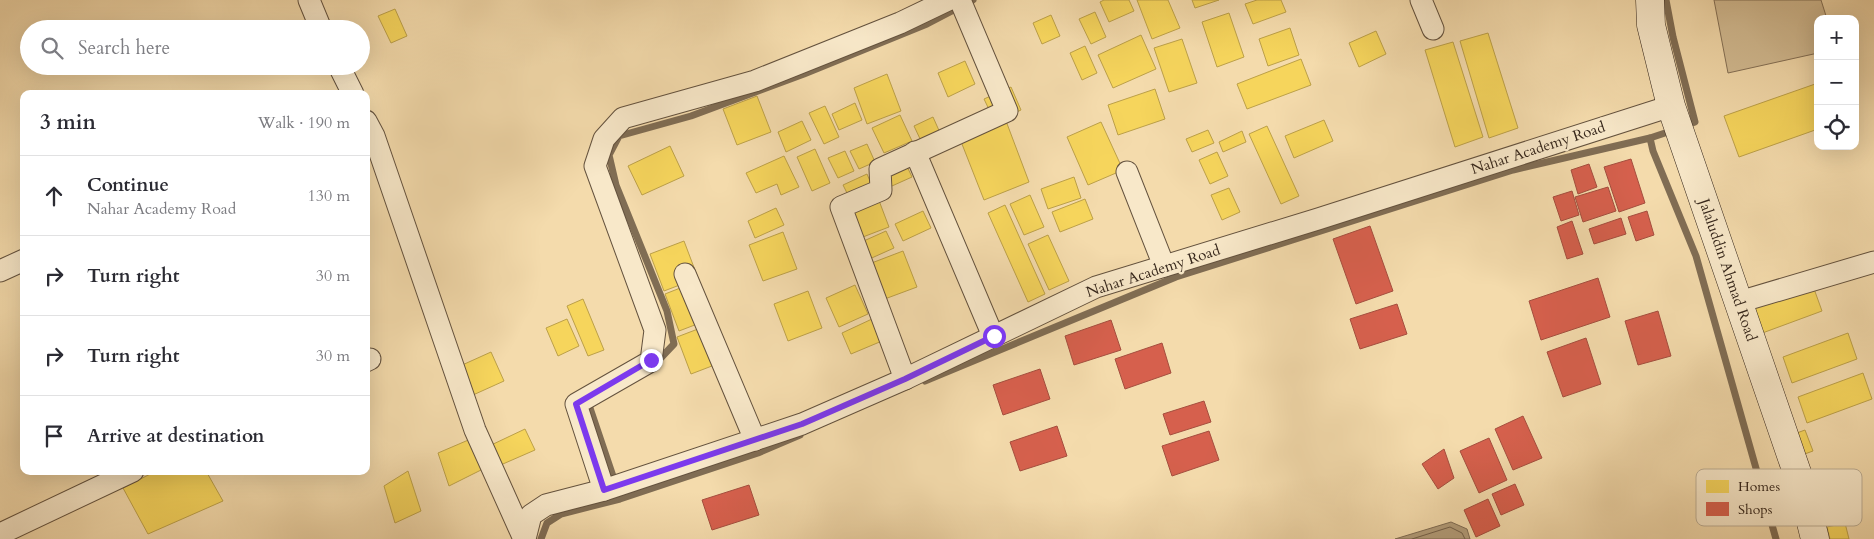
<!DOCTYPE html>
<html lang="en">
<head>
<meta charset="utf-8">
<style>
	:root { --surface:#fff; --page:#f7f7f7; --text:#2b2b33; --muted:#7c7c81; --line:#e1e1e2 }
	body { margin:0; font-family:Cardo,serif; background:var(--page); color:var(--text) }
	.controls { position:absolute; right:15px; top:15px; display:grid; overflow:hidden; border-radius:10px; box-shadow:0 5px 20px #0002 }
	.controls button { width:45px; height:45px; display:grid; place-items:center; padding:0; border:0; border-bottom:1px solid var(--line); background:var(--surface); color:var(--text); font:25px sans-serif }
	.stop { position:absolute; width:15px; height:15px; margin:-11px; border:4px solid #7c3aed; border-radius:50%; background:#fff }
	.stop.end { background:#7c3aed; border-color:#fff; box-shadow:0 1px 5px #0008 }
	.list { margin:0; padding:0; list-style:none }
	h2 { display:flex; justify-content:space-between; align-items:center; height:65px; margin:0; padding:0 20px; font-size:21px }
	h2 small { font-size:16px; font-weight:400; color:var(--muted) }
	.list li { display:grid; grid-template-columns:32px 1fr auto; gap:15px; align-items:center; box-sizing:border-box; height:80px; padding:0 20px; border-top:1px solid var(--line) }
	.list b { display:block; font-size:19px; white-space:nowrap }
	.list p { margin:0; font-size:16px; white-space:nowrap; color:var(--muted) }
	.list em { font-size:16px; font-style:normal; color:var(--muted) }
	.icon { flex:none; width:28px; height:28px; fill:none; stroke:currentColor; stroke-width:2; stroke-linecap:round; stroke-linejoin:round }
	.map { position:relative; flex:none; width:1874px; height:539px; overflow:hidden }
	.search { position:absolute; background:var(--surface); box-shadow:0 5px 20px #0002; left:20px; top:20px; width:350px; height:55px; display:flex; align-items:center; gap:12px; box-sizing:border-box; padding:0 18px; border-radius:28px; color:var(--muted); font-size:19px }
	.panel { position:absolute; background:var(--surface); box-shadow:0 5px 20px #0002; left:20px; top:90px; width:350px; height:385px; border-radius:10px }
	.map>svg:first-child { display:block }
</style>
</head>
<body>
<div class="map">
<svg width="1874" height="539" viewBox="0 0 1874 539">
	<rect width="100%" height="100%" fill="#f4dbac"/>
	<filter id="stains"><feTurbulence type="fractalNoise" baseFrequency=".004" numOctaves="4"/><feColorMatrix values="0 0 0 0 .2 0 0 0 0 .09 0 0 0 0 .02 0 0 0 .5 -.17"/></filter>
	<radialGradient id="worn" r=".72"><stop offset=".6" stop-color="#630" stop-opacity="0"/><stop offset="1" stop-color="#630" stop-opacity=".3"/></radialGradient>
	<path fill="#d3bc93" stroke="#847056" d="M1714 0H1821L1827 19H1818V53L1728 73Z"/>
	<path fill="#b39d7a" stroke="#806d54" d="M1451 522 1467 529 1470 539H1395Z"/>
	<g fill="#f6d55c" stroke="#bca048">
		<path d="M1104 0H1129L1134 11 1109 22 1100 2Z"/>
		<path d="M1137 0H1168L1180 28 1152 39Z"/>
		<path d="M1192 0H1219L1195 8Z"/>
		<path d="M1257 0H1281L1286 12 1253 24 1245 4Z"/>
		<path d="M395 9 407 36 391 43 378 16Z"/>
		<path d="M1095 12 1106 37 1091 44 1079 19Z"/>
		<path d="M1229 13 1244 57 1217 67 1202 22Z"/>
		<path d="M1051 15 1060 36 1042 44 1033 23Z"/>
		<path d="M1290 28 1299 55 1268 66 1259 39Z"/>
		<path d="M1376 31 1386 54 1359 67 1349 43Z"/>
		<path d="M1488 33 1518 128 1489 138 1460 41Z"/>
		<path d="M1141 35 1156 69 1113 88 1098 55Z"/>
		<path d="M1182 39 1197 83 1169 92 1154 48Z"/>
		<path d="M1453 42 1483 137 1455 147 1425 50Z"/>
		<path d="M1085 46 1097 73 1082 80 1070 53Z"/>
		<path d="M1301 59 1311 85 1247 109 1237 84Z"/>
		<path d="M965 61 975 84 948 97 938 73Z"/>
		<path d="M887 74 901 111 867 124 854 88Z"/>
		<path d="M1818 83V129L1739 157 1724 116Z"/>
		<path d="M1011 87 1021 110 995 122 984 99Z"/>
		<path d="M1155 89 1165 119 1118 135 1108 105Z"/>
		<path d="M757 96 771 132 737 145 723 109Z"/>
		<path d="M855 103 862 120 839 130 832 114Z"/>
		<path d="M825 106 839 137 824 144 809 113Z"/>
		<path d="M900 115 912 141 884 153 872 128Z"/>
		<path d="M933 117 941 135 922 143 914 126Z"/>
		<path d="M1324 120 1333 141 1294 158 1285 136Z"/>
		<path d="M802 121 811 140 786 152 778 132Z"/>
		<path d="M1006 121 1029 182 984 200 960 139Z"/>
		<path d="M1101 122 1123 170 1088 185 1067 137Z"/>
		<path d="M1267 126 1299 196 1281 204 1249 134Z"/>
		<path d="M1208 130 1214 143 1192 152 1186 139Z"/>
		<path d="M1242 131 1246 142 1223 152 1219 142Z"/>
		<path d="M867 144 875 162 859 169 850 151Z"/>
		<path d="M670 146 684 176 642 195 628 166Z"/>
		<path d="M815 149 830 183 812 191 797 157Z"/>
		<path d="M845 151 854 171 838 178 828 158Z"/>
		<path d="M1217 152 1228 176 1210 184 1199 160Z"/>
		<path d="M784 156 799 187 781 195 777 184 756 193 746 173Z"/>
		<path d="M904 160 912 177 883 190 876 173Z"/>
		<path d="M867 174 872 186 849 197 843 185Z"/>
		<path d="M1074 177 1081 198 1048 209 1041 189Z"/>
		<path d="M1229 188 1240 212 1222 220 1211 195Z"/>
		<path d="M875 190 889 227 855 240 841 203Z"/>
		<path d="M1030 195 1044 227 1024 235 1010 204Z"/>
		<path d="M1085 199 1093 219 1060 232 1052 212Z"/>
		<path d="M1005 205 1045 294 1028 302 988 213Z"/>
		<path d="M776 208 784 225 755 238 748 221Z"/>
		<path d="M923 211 931 228 903 241 895 224Z"/>
		<path d="M886 231 894 248 865 261 857 244Z"/>
		<path d="M783 232 797 269 763 281 749 245Z"/>
		<path d="M1048 235 1069 281 1049 290 1028 244Z"/>
		<path d="M684 241 698 278 664 291 650 254Z"/>
		<path d="M903 251 917 287 882 300 869 264Z"/>
		<path d="M698 281 713 318 679 331 665 294Z"/>
		<path d="M855 285 868 314 839 327 826 298Z"/>
		<path d="M1813 286 1822 311 1757 335 1747 309Z"/>
		<path d="M808 291 822 328 788 341 774 304Z"/>
		<path d="M583 299 604 350 588 356 567 306Z"/>
		<path d="M567 319 579 346 558 356 546 328Z"/>
		<path d="M872 319 882 341 851 354 842 333Z"/>
		<path d="M711 324 725 361 691 374 677 337Z"/>
		<path d="M1848 333 1857 359 1792 383 1783 357Z"/>
		<path d="M491 352 504 381 473 395 460 366Z"/>
		<path d="M1863 373 1872 399 1807 423 1798 397Z"/>
		<path d="M525 429 535 450 496 467 487 447Z"/>
		<path d="M1805 430 1813 451 1802 455 1794 434Z"/>
		<path d="M473 438 481 470 449 486 438 453Z"/>
		<path d="M156 471H206L223 501 148 534 123 488Z"/>
		<path d="M408 471 421 511 395 523 384 486Z"/>
		<path d="M1845 523 1849 539H1830L1827 527Z"/>
	</g>
	<g fill="#d6604d" stroke="#a54e3e">
		<path d="M1631 159 1645 203 1619 212 1604 167Z"/>
		<path d="M1589 164 1597 187 1578 194 1571 170Z"/>
		<path d="M1608 187 1616 211 1583 222 1575 197Z"/>
		<path d="M1572 191 1579 215 1561 221 1553 197Z"/>
		<path d="M1647 211 1654 235 1636 241 1628 217Z"/>
		<path d="M1621 218 1626 234 1594 244 1589 229Z"/>
		<path d="M1572 221 1583 254 1567 259 1557 227Z"/>
		<path d="M1370 226 1393 291 1356 304 1333 239Z"/>
		<path d="M1598 278 1610 317 1541 340 1529 301Z"/>
		<path d="M1397 304 1407 334 1360 349 1350 319Z"/>
		<path d="M1658 311 1671 356 1638 365 1625 321Z"/>
		<path d="M1111 320 1121 350 1074 365 1065 336Z"/>
		<path d="M1586 338 1601 384 1563 397 1547 352Z"/>
		<path d="M1162 343 1171 373 1125 389 1115 359Z"/>
		<path d="M1040 369 1050 399 1003 415 993 385Z"/>
		<path d="M1204 401 1211 422 1170 435 1163 414Z"/>
		<path d="M1523 416 1542 458 1513 470 1495 429Z"/>
		<path d="M1057 426 1067 456 1020 471 1010 442Z"/>
		<path d="M1209 431 1219 460 1172 476 1162 446Z"/>
		<path d="M1489 438 1507 480 1479 493 1460 451Z"/>
		<path d="M1444 449 1454 478 1438 489 1422 464Z"/>
		<path d="M1515 484 1524 505 1501 515 1492 494Z"/>
		<path d="M749 485 759 515 712 530 702 500Z"/>
		<path d="M1488 499 1500 526 1476 537 1464 510Z"/>
	</g>
	<g fill="none" stroke-linecap="round" stroke-linejoin="round">
		<path stroke="#74614a" stroke-width="1" d="M1412 539 1450 527 1462 533 1465 539"/>
		<g stroke="#806d54" stroke-width="7">
			<path d="M1666 0 1673 37 1695 122 1684 126"/>
			<path d="M1650 138 1674 130"/>
			<path d="M656 363 674 344 667 311 616 185 609 155 619 136 691 116 804 74 927 24 973 0"/>
			<path d="M925 381 1176 277 1513 170 1650 138 1653 151 1696 256 1776 539"/>
			<path d="M591 401 588 402 616 485"/>
			<path d="M541 539 547 523 561 514 620 499 758 453 800 435"/>
		</g>
		<defs>
			<g id="street">
				<path d="M309 0 321 29"/>
				<path d="M1421 0 1433 29"/>
				<path d="M339 66 353 94"/>
				<path d="M366 121 374 136 475 430 524 539"/>
				<path d="M915 152 993 336"/>
				<path d="M1127 172 1164 266"/>
				<path d="M0 271 24 260"/>
				<path d="M685 274 755 440"/>
				<path d="M1739 302 1874 262"/>
				<path d="M366 361 370 359"/>
				<path d="M905 379 841 207 881 190 880 169 1007 111 960 0"/>
				<path d="M604 490 576 404 651 361 655 330 595 166 604 139 623 118 755 81 900 23 948 0"/>
				<path d="M0 534 133 471"/>
				<path d="M525 539 531 515 546 505 604 490 802 424 905 379 1096 287 1318 219 1671 106"/>
			</g>
			<path id="secondary" d="M1650 0 1651 25 1671 106 1803 490 1815 539"/>
		</defs>
		<use href="#street" stroke="#64523e" stroke-width="23"/>
		<use href="#secondary" stroke="#34251a" stroke-width="29"/>
		<use href="#street" stroke="#f8e8c9" stroke-width="21"/>
		<use href="#secondary" stroke="#f8e8c9" stroke-width="28"/>
	</g>
	<g fill="none" stroke-linecap="round" stroke-linejoin="round">
		<path stroke="#7c3aed" stroke-width="6" d="M651 360 576 404 604 490 802 424 905 379 994 336"/>
	</g>
	<g text-anchor="middle" dominant-baseline="central" stroke-width="5" stroke-linejoin="round" paint-order="stroke">
		<g font-size="15" fill="#34251a" stroke="#f8e8c9">
			<text transform="translate(1538 148) rotate(-18)">Nahar Academy Road</text>
			<text transform="translate(1728 270) rotate(71)">Jalaluddin Ahmad Road</text>
			<text transform="translate(1153 271) rotate(-18)">Nahar Academy Road</text>
		</g>
	</g>
	<rect x="1696" y="469" width="166" height="57" rx="8" fill="#f8e8c9" stroke="#bdae94" stroke-width="1"/>
	<rect x="1706" y="480" width="23" height="13" fill="#f6d55c"/>
	<rect x="1706" y="502" width="23" height="14" fill="#d6604d"/>
	<g font-size="14" fill="#34251a">
		<text x="1738" y="491">Homes</text>
		<text x="1738" y="514">Shops</text>
	</g>
	<rect width="100%" height="100%" filter="url(#stains)"/>
	<rect width="100%" height="100%" fill="url(#worn)"/>
</svg>
<div class="controls">
<button>+</button>
<button>−</button>
<button><svg class="icon" aria-label="locate" viewBox="0 0 24 24"><circle cx="12" cy="12" r="6"/><path d="M12 2v4M12 18v4M2 12h4M18 12h4"/></svg></button>
</div>
<div class="stop" style="left:994px;top:336px"></div>
<div class="stop end" style="left:651px;top:360px"></div>
<div class="search"><svg class="icon" aria-label="search" viewBox="0 0 24 24"><circle cx="10" cy="10" r="6"/><path d="M15 15l6 6"/></svg>Search here</div>
<section class="panel">
<h2>3 min<small>Walk · 190 m</small></h2>
<ul class="list">
<li><svg class="icon" aria-label="ahead" viewBox="0 0 24 24"><path d="M12 20V5M6 11l6-6 6 6"/></svg><div><b>Continue</b><p>Nahar Academy Road</p></div><em>130 m</em></li>
<li><svg class="icon" aria-label="right" viewBox="0 0 24 24"><path d="M7 20v-9h11M14 6l5 5-5 5"/></svg><div><b>Turn right</b></div><em>30 m</em></li>
<li><svg class="icon" aria-label="right" viewBox="0 0 24 24"><path d="M7 20v-9h11M14 6l5 5-5 5"/></svg><div><b>Turn right</b></div><em>30 m</em></li>
<li><svg class="icon" aria-label="arrive" viewBox="0 0 24 24"><path d="M6 21V4h12l-3 4 3 4H6"/></svg><div><b>Arrive at destination</b></div></li>
</ul>
</section>
</div>
</body>
</html>
